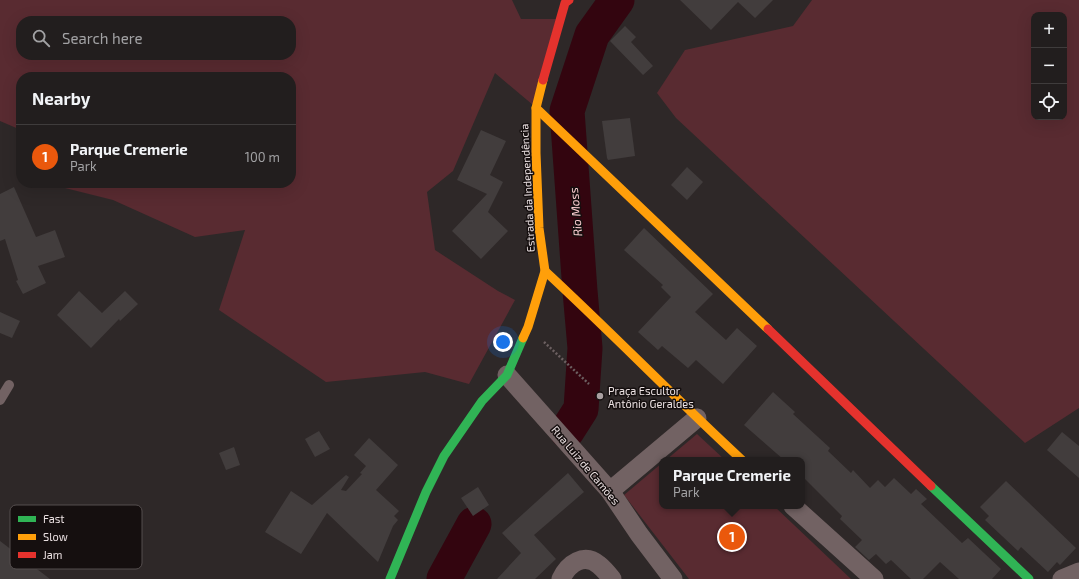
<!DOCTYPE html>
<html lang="en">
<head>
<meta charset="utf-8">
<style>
	:root { --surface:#221e1e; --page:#2a2727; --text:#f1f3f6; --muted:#a2a2a4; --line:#3f3c3c; --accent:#ea580c }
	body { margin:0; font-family:"Exo 2",sans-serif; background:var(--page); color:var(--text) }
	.controls { position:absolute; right:12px; top:12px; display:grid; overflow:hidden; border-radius:8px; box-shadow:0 4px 16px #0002 }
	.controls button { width:36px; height:36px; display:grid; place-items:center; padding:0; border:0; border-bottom:1px solid var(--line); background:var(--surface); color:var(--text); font:20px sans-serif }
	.you { position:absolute; left:503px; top:342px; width:14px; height:14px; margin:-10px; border:3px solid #fff; border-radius:50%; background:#1a73e8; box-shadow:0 0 0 6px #1a73e833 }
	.badge { display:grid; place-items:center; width:26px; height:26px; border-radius:50%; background:var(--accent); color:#fff; font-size:13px; font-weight:700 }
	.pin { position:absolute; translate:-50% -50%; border:2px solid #fff; box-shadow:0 1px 4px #0006 }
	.popup { position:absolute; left:659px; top:457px; width:146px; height:52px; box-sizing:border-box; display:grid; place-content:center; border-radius:8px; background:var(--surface); filter:drop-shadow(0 1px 3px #0005); font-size:13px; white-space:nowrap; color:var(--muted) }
	.popup b { font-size:15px; color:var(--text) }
	.popup::after { content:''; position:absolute; left:50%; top:100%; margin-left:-8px; border:8px solid transparent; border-top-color:var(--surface) }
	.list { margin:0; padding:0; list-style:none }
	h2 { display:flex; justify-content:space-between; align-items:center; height:52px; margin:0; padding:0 16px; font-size:17px }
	h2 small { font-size:13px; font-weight:400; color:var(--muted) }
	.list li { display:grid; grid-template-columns:26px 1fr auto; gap:12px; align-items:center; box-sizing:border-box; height:64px; padding:0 16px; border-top:1px solid var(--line) }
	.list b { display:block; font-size:15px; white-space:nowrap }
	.list p { margin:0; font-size:13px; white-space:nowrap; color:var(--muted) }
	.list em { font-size:13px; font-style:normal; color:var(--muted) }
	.icon { flex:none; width:22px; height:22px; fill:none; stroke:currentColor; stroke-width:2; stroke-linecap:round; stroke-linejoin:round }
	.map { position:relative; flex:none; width:1079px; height:579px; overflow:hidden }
	.search { position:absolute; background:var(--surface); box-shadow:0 4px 16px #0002; left:16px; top:16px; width:280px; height:44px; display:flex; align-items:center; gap:10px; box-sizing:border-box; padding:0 14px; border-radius:16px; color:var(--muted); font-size:15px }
	.panel { position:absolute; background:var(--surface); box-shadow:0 4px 16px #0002; left:16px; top:72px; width:280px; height:116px; border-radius:16px }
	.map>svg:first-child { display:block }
</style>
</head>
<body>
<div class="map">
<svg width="1079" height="579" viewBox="0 0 1079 579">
	<rect width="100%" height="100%" fill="#2e2828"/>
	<g fill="#592b31" fill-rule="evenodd">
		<path d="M0 0H512L521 19H556L533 105 495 73 453 171 427 192 435 250 498 291 515 300 469 384 425 372 326 382 219 310 245 230 195 237 113 200 45 183H291V77H21V130L0 121ZM21 21H291V55H21Z"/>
		<path d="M812 0H1079V408L1025 443 676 118 657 93 685 50 793 26ZM1034 15H1064V117H1034Z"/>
		<path d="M697 434 725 460H666Z"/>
		<path d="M662 463V506H774L851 579H689L624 495Z"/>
	</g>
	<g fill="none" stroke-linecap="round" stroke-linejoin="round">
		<g stroke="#33050f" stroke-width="35">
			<path d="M567 431 581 409 585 348 580 291 567 111 592 35 617 0"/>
			<path d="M444 579 474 524"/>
		</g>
	</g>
	<g fill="#423d3d">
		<path d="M680 0H773L755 18 738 2 711 30Z"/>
		<path d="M625 26 636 37 631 42 653 66 643 75 610 41Z"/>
		<path d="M630 118 635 156 608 160 607 158 602 121Z"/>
		<path d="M481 130 506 141 490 175 503 182 488 212 508 231 481 259 452 231 487 194 457 180Z"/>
		<path d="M687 167 703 182 687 200 671 185Z"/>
		<path d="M14 187 36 237 55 230 65 257 38 266 46 283 23 294 16 281 18 280 5 239 0 241V194Z"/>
		<path d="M644 228 713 294 695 312 726 340 737 328 757 346 723 384 696 360 688 368 662 346 658 350 638 332 671 297 661 287 663 285 624 250Z"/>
		<path d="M79 291 102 313 125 291 138 304 120 321 119 319 91 348 57 315Z"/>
		<path d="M0 312 20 321 12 338 0 333Z"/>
		<path d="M773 392 795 412 793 414 830 448 828 451 851 473 853 470 870 488 878 480 885 487 894 478 911 494 916 489 927 499 921 504 962 543 968 538 1001 569 992 579H959L940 562 923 579H911L891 560 886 564 876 554 869 560 855 547 862 540 840 519 842 516 802 476V460H784L744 425Z"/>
		<path d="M319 431 330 449 315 457 305 439Z"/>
		<path d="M1062 432 1079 446V478L1047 450Z"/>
		<path d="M369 438 398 465 376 490 399 511 394 516 398 520 393 526 378 562 327 513 301 554 265 532 291 491 312 505 346 475 349 477 341 490 346 491 362 474 360 473 366 466 354 455Z"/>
		<path d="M234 447 240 465 226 470 219 453Z"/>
		<path d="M568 473 584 492 534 535 556 559 535 579H497L521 553 502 533Z"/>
		<path d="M1006 481 1076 548 1060 565 1057 562 1048 572 1021 547 1018 551 985 520 989 516 980 507Z"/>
		<path d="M478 487 489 505 473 516 461 498Z"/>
		<path d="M0 541 50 579H0Z"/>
	</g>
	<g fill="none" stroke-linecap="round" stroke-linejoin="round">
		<path stroke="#6c6061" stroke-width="2.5" stroke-dasharray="2 2" stroke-linecap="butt" d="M544 342 589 384"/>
		<path stroke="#726263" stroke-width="10" d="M0 400 9 385"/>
		<g stroke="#726263" stroke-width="19">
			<path d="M507 375 610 491 639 534 673 579"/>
			<path d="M610 491 697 418"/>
			<path d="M793 506 874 579"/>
			<path d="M561 579C568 564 584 552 599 565 604 569 608 574 612 579"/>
			<path d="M1062 579 1079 572"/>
		</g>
		<g stroke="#30b455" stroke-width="9">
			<path d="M931 486 1029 579"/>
			<path d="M390 579 426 492 444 456 482 401 507 375 523 338"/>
		</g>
		<g stroke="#ff9f0a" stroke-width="9">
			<path d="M536 108 768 329"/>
			<path d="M545 271C612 333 675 398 742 460"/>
			<path d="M523 338 528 327 545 271 539 228 536 153V108L543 80"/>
		</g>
		<g stroke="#e5322d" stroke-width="9">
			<path d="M543 80 565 3 569 0"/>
			<path d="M768 329 931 486"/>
		</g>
	</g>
	<circle fill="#a9a0a1" stroke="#150f0f" stroke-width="1.5" cx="600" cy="396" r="4"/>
	<g text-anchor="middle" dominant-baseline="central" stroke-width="3" stroke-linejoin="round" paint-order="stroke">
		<g font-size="11" fill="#ebe1e2" stroke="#150f0f">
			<text transform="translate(527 188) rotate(-93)">Estrada da Independência</text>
			<text transform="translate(586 465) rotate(50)">Rua Luiz de Camões</text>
		</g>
		<g font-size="11" fill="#ebe1e2" stroke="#150f0f" text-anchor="start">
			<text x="608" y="390">Praça Escultor<tspan x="608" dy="13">Antônio Geraldes</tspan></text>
		</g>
		<g font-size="12" font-style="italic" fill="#fdcfd2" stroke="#150f0f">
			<text transform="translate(575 212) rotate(-95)">Rio Moss</text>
		</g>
	</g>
	<rect x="10" y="505" width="132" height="64" rx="6" fill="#150f0f" stroke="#554e4e" stroke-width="1"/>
	<rect x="18" y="516" width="18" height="6" fill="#30b455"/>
	<rect x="18" y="534" width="18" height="6" fill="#ff9f0a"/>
	<rect x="18" y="552" width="18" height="6" fill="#e5322d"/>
	<g font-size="11" fill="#ebe1e2">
		<text x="43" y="523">Fast</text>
		<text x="43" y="541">Slow</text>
		<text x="43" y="559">Jam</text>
	</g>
</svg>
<div class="controls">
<button>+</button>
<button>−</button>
<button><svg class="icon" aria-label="locate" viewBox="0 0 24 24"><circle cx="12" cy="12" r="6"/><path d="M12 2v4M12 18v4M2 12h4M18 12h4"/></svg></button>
</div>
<div class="you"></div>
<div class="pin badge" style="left:732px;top:537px">1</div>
<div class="popup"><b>Parque Cremerie</b>Park</div>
<div class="search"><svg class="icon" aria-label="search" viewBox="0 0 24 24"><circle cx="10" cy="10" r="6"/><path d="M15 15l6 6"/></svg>Search here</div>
<section class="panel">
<h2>Nearby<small></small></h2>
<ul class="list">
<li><span class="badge">1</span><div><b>Parque Cremerie</b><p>Park</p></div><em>100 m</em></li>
</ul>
</section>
</div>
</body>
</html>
